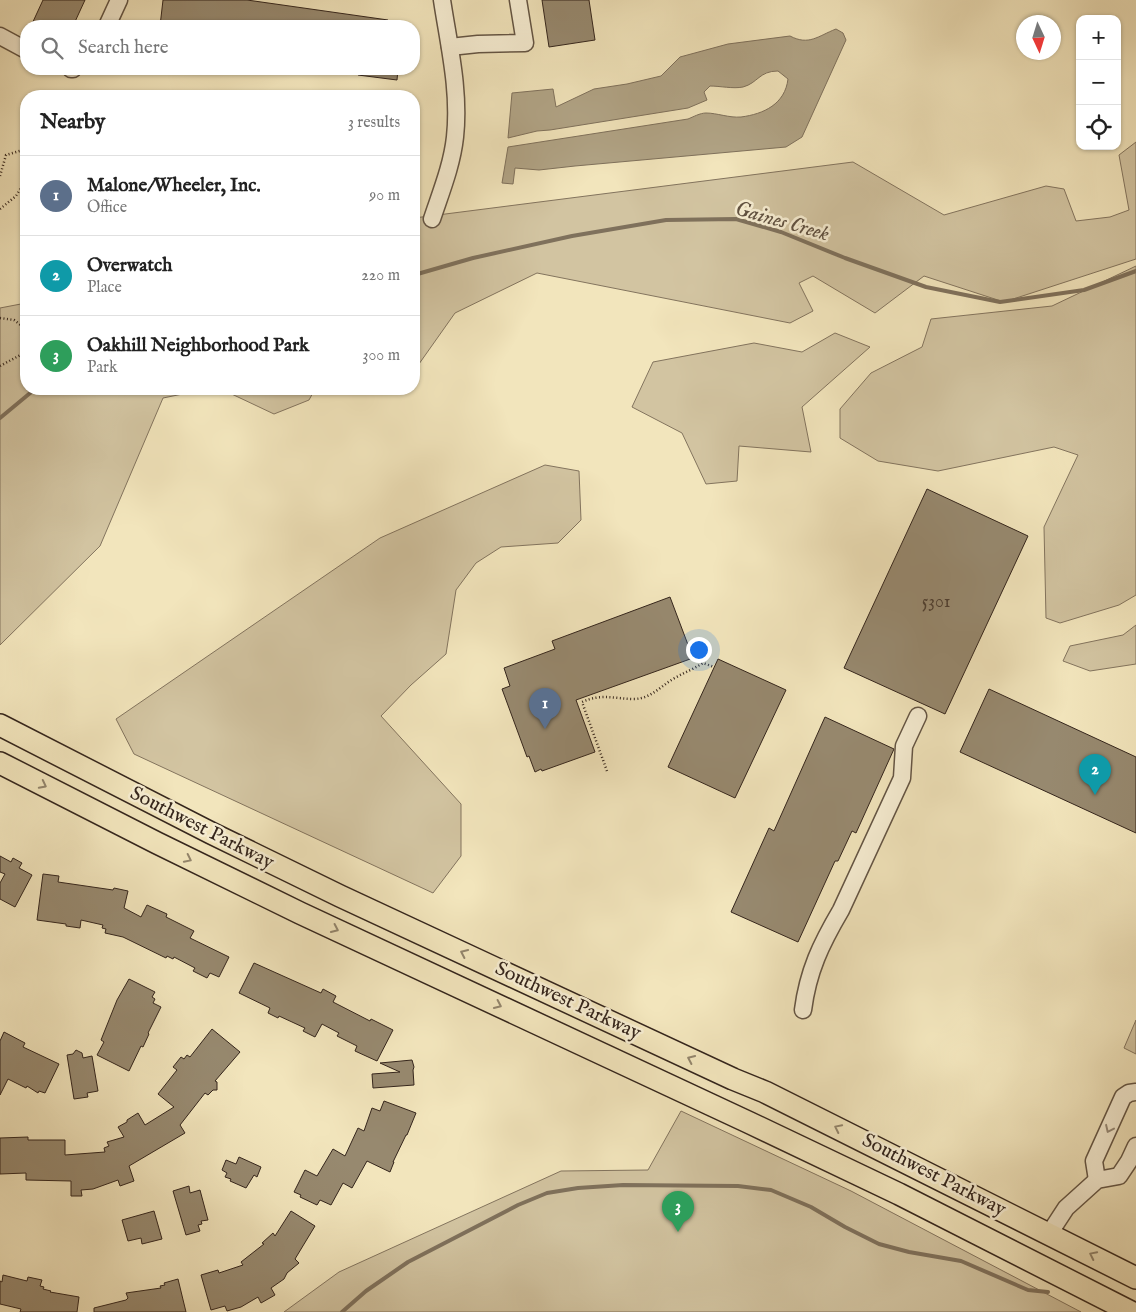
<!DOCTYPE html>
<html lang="en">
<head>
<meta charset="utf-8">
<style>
	:root { --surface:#fff; --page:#f6f6f6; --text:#222; --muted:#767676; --line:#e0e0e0; --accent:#8f2418 }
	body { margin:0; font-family:"IM FELL English",serif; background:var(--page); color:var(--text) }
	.controls { position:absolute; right:15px; top:15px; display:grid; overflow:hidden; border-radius:10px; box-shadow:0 1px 4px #0004 }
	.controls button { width:45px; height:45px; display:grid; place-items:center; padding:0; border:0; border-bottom:1px solid var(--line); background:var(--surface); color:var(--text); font:25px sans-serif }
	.compass { position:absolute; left:1016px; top:15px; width:45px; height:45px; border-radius:50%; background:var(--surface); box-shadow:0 1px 4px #0004; rotate:176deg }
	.you { position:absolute; left:698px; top:649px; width:18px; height:18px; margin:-12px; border:4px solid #fff; border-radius:50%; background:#1a73e8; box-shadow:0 0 0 8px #1a73e833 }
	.badge { display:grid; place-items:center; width:32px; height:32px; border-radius:50%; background:var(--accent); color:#fff; font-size:16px; font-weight:700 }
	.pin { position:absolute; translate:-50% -41px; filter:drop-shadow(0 1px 2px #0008) }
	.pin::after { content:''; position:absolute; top:26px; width:18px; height:15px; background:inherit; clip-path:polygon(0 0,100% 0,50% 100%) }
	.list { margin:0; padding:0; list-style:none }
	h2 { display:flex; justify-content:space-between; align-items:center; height:65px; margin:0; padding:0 20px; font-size:21px }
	h2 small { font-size:16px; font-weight:400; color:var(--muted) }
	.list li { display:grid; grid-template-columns:32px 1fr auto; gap:15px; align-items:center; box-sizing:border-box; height:80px; padding:0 20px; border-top:1px solid var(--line) }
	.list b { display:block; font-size:19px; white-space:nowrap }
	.list p { margin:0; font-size:16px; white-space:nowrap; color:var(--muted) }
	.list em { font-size:16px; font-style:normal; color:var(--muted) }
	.icon { flex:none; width:28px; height:28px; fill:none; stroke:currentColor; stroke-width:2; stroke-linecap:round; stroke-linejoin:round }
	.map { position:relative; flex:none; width:1136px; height:1312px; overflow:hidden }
	.search { position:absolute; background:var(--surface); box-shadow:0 1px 4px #0004; left:20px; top:20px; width:400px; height:55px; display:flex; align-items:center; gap:12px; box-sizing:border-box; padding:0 18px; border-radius:20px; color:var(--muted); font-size:19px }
	.panel { position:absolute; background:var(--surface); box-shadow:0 1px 4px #0004; left:20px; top:90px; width:400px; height:305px; border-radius:20px }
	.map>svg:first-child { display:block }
</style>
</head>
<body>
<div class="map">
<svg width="1136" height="1312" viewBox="0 0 1136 1312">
	<rect width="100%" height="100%" fill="#f2e5bc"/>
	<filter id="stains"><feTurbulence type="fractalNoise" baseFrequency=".004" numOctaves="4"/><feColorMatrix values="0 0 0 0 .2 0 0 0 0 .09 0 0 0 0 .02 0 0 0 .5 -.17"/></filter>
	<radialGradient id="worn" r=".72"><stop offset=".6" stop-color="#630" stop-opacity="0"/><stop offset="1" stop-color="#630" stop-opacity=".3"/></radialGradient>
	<g fill="#d2c4a1" stroke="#83745e">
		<path d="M1136 142V259L1004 302 924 276 875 313 813 276 799 283 813 311 790 323 537 273 455 313 414 371V218L853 162 944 215 1046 186 1064 189 1076 221 1110 217 1129 210 1119 155Z"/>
		<path d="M1136 266V595L1119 605 1060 623 1046 618 1044 527 1078 455 1054 447 938 471 878 461 840 438V409L871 373 922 347 931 319 1052 306Z"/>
		<path d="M26 303V389H207L163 398 100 546 0 645V308Z"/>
		<path d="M835 333 870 347 802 407 811 452 739 446 737 481 706 484 682 433 632 407 653 362 754 343 802 352Z"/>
		<path d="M221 389H315L309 400 274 414Z"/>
		<path d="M545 465 579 471 581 520 558 543 501 547 476 563 456 590 446 654 411 685 381 716 461 804V856L433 893 134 754 116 719 380 538Z"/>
		<path d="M1136 625V664L1090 671 1063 661 1070 646 1123 635Z"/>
		<path d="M1136 1020V1054L1124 1048Z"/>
		<path d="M681 1111 851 1191 1081 1312H284L339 1272 561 1171 648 1170Z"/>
	</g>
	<path fill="#b1a486" stroke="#7f715c" d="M836 29 843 33 846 40 802 137 786 147 575 166 539 170 515 168 513 184 502 183 508 147 688 119C693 117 700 113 706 113 717 113 729 118 741 117 764 114 785 104 788 79L778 71C759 71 758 83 743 87 733 89 720 86 710 86L704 92 707 100 688 108 550 130 537 131 508 138 512 93 553 89 556 107 594 89 627 84 661 76 680 57 728 44 790 36C809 46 818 36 836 29Z"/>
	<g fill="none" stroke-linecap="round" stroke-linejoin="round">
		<g stroke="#7f715c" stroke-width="4">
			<path d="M414 275 473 258 572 236 666 220 736 219 781 232 845 258 926 287 1000 302 1084 290 1136 271"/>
			<path d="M0 418 35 389"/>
			<path d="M342 1312 366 1291 408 1262 518 1205 547 1193 578 1188 623 1185 738 1186 771 1190 811 1207 845 1227 879 1244 909 1252 961 1261 1028 1290 1048 1292"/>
		</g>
	</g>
	<g fill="#97896f" stroke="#34251c">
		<path d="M43 0H85L73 26H31Z"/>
		<path d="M163 0H247L388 20 387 26H160Z"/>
		<path d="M542 0H589L595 40 549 47Z"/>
		<path d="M359 69H398L397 80 358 75Z"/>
		<path d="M927 489 1028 536 945 714 844 668Z"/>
		<path d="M670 597 693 658 576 700 595 752 542 771 541 769 535 772 529 756 527 757 502 689 510 686 504 668 555 649 552 641Z"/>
		<path d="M718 659 786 690 735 798 668 767Z"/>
		<path d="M989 689 1136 757V833L960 752Z"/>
		<path d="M825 717 894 749 856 833 852 831 838 861H835L798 942 731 912 769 828 774 831Z"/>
		<path d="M0 856 11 862 13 858 22 863 19 868 32 875 15 907 0 899V883L5 874 0 872Z"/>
		<path d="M43 874 59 876 58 882 113 890 114 888 128 891 124 908 141 917 147 905 167 914 166 917 194 931 190 938 229 957 219 977 210 973 207 978 193 971 195 968 174 957 173 959 167 956 166 958 123 937 105 933 106 929 102 928 103 925 81 920 80 928 66 926V924L37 920Z"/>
		<path d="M254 963 321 993 323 989 336 996 333 1002 370 1021 371 1019 393 1030 377 1061 355 1051 357 1046 337 1036 339 1033 322 1024 315 1037 303 1031 305 1028 279 1016 278 1018 268 1013 270 1008 239 993Z"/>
		<path d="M129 979 155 992 152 997 155 999 153 1003 161 1007 148 1033 149 1034 143 1047 141 1046 129 1071 97 1055 104 1042 101 1040 117 1000Z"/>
		<path d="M212 1029 240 1052 215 1081 217 1082V1090H213L208 1095 205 1093 180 1125 185 1133 129 1166 134 1181 120 1186 118 1180 93 1189 81 1190 82 1196H71V1181L26 1180V1173L0 1174V1138L28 1137V1140H65V1155L105 1152 104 1148 109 1146 107 1142 124 1137 118 1127 127 1122V1120L138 1113 145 1125 174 1107 158 1094 177 1070 173 1067 181 1057 184 1059 187 1055 190 1057Z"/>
		<path d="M4 1032 25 1043 23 1047 59 1064 45 1093 39 1091 38 1093 27 1086 26 1088 8 1079 0 1095V1041Z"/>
		<path d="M76 1050 82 1053 83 1058 92 1056 98 1091 87 1093 88 1097 74 1099 67 1055 73 1054Z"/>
		<path d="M412 1060 414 1067 413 1070 414 1085 373 1088 372 1074 400 1072 380 1063Z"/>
		<path d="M384 1101 416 1113 407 1135H406L393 1162H394L390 1172 367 1161 352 1188 343 1183 331 1205 320 1200 317 1205 300 1197 301 1195 294 1192 305 1170 317 1176 333 1149 345 1156 358 1128 364 1131 372 1108 380 1111Z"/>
		<path d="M239 1157 261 1167 257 1177 254 1175 246 1188 230 1181 231 1179 225 1177 227 1173 222 1170 226 1160 236 1164Z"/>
		<path d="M189 1186 190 1193 200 1190 208 1220 201 1221 202 1224 198 1225 200 1231 186 1235 173 1191Z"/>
		<path d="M154 1211 162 1239 142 1244 141 1238 128 1241 122 1220Z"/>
		<path d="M291 1211 315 1226 295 1259 299 1263 287 1273 284 1279 271 1288 275 1295 261 1303 258 1297 241 1307 227 1311 225 1306 211 1310 201 1275 218 1270 219 1273 243 1265 241 1262 264 1244 262 1243 273 1233 275 1236Z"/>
		<path d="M3 1275 27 1281 28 1277 42 1280 40 1286 44 1287 43 1289 51 1291 50 1292 79 1297 77 1312H20L21 1309 0 1304V1281L2 1282Z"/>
		<path d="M178 1279 186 1312H94V1308L126 1300 128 1298 126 1293 161 1288 160 1286 165 1285 164 1283Z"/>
	</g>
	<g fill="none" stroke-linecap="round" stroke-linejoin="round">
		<defs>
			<g id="minor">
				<path d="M107 26 119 0"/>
				<path d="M0 36 26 50"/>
				<path d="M450 47 478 44 525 43 518 0"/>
				<path d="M71 69H73"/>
				<path d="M432 219C441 192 452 165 455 137 460 91 449 46 442 0"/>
				<path d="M803 1010C808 971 821 944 841 910L902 778 904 746 918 716"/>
				<path d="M1097 1180 1094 1161 1123 1097 1129 1093 1136 1092"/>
				<path d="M1049 1234 1066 1208 1097 1180 1119 1176 1129 1161 1136 1146"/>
			</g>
			<g id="major">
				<path d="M0 725 211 833 340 896 733 1079 765 1092 1136 1278"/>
				<path d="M0 763 157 843 300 913 750 1123 899 1194 1131 1312"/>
			</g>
		</defs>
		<use href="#minor" stroke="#645544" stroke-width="19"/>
		<use href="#major" stroke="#34251c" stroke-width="24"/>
		<g stroke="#34251c" stroke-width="2.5" stroke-dasharray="1 2.5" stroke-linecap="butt">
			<path d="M0 176 6 155 26 149"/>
			<path d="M0 209 16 196 26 180"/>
			<path d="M0 318 14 320 26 329"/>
			<path d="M0 366 26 352"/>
			<path d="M607 771 582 702C602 693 615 699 635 699 651 698 660 687 673 679 683 673 692 670 703 663L714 667"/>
		</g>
		<use href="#minor" stroke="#f7eed3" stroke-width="16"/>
		<use href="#major" stroke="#f2e5bc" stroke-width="21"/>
	</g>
	<defs><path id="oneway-chevron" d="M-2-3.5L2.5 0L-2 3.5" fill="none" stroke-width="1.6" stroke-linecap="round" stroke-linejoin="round" transform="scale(1.25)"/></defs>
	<g stroke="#93856c">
		<use href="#oneway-chevron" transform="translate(43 785) rotate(27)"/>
		<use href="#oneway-chevron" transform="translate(188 859) rotate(26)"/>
		<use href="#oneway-chevron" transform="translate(335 929) rotate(25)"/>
		<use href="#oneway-chevron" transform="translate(464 953) rotate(-155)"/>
		<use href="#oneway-chevron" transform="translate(498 1005) rotate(25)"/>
		<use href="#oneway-chevron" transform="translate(691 1059) rotate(-155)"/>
		<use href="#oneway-chevron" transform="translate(838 1128) rotate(-154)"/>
		<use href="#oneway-chevron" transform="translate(1093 1255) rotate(-154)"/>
	</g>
	<use stroke="#968a78" href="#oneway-chevron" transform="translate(1109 1129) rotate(115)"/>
	<g text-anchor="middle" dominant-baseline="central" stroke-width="5" stroke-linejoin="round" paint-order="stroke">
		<g font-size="18" fill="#4d3e31">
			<text x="936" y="602">5301</text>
		</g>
		<g font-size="20" fill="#34251c" stroke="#f7eed3">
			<text transform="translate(202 828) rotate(27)">Southwest Parkway</text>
			<text transform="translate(568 1001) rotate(25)">Southwest Parkway</text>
			<text transform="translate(934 1175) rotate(27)">Southwest Parkway</text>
		</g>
		<g font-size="21" font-style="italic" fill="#605141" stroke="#f7eed3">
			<text transform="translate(782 222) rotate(16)">Gaines Creek</text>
		</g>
	</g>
	<rect width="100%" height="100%" filter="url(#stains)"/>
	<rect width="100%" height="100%" fill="url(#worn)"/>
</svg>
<div class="controls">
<button>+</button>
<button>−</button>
<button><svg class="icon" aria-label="locate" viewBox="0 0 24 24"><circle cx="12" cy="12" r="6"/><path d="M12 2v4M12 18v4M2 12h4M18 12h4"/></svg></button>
</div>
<svg class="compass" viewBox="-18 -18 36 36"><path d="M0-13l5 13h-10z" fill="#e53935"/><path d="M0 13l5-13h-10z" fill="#767676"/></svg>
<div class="you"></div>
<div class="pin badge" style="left:545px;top:729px;background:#5c6f8a">1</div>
<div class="pin badge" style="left:1095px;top:795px;background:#0f9aa8">2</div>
<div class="pin badge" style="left:678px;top:1232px;background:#2e9e5b">3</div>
<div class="search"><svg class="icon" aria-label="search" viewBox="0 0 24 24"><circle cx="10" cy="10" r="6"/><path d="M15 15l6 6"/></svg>Search here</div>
<section class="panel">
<h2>Nearby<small>3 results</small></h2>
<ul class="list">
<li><span class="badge" style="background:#5c6f8a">1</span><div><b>Malone/Wheeler, Inc.</b><p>Office</p></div><em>90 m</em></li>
<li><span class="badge" style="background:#0f9aa8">2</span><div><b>Overwatch</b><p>Place</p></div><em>220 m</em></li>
<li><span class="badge" style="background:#2e9e5b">3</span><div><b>Oakhill Neighborhood Park</b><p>Park</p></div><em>300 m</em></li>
</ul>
</section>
</div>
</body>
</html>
